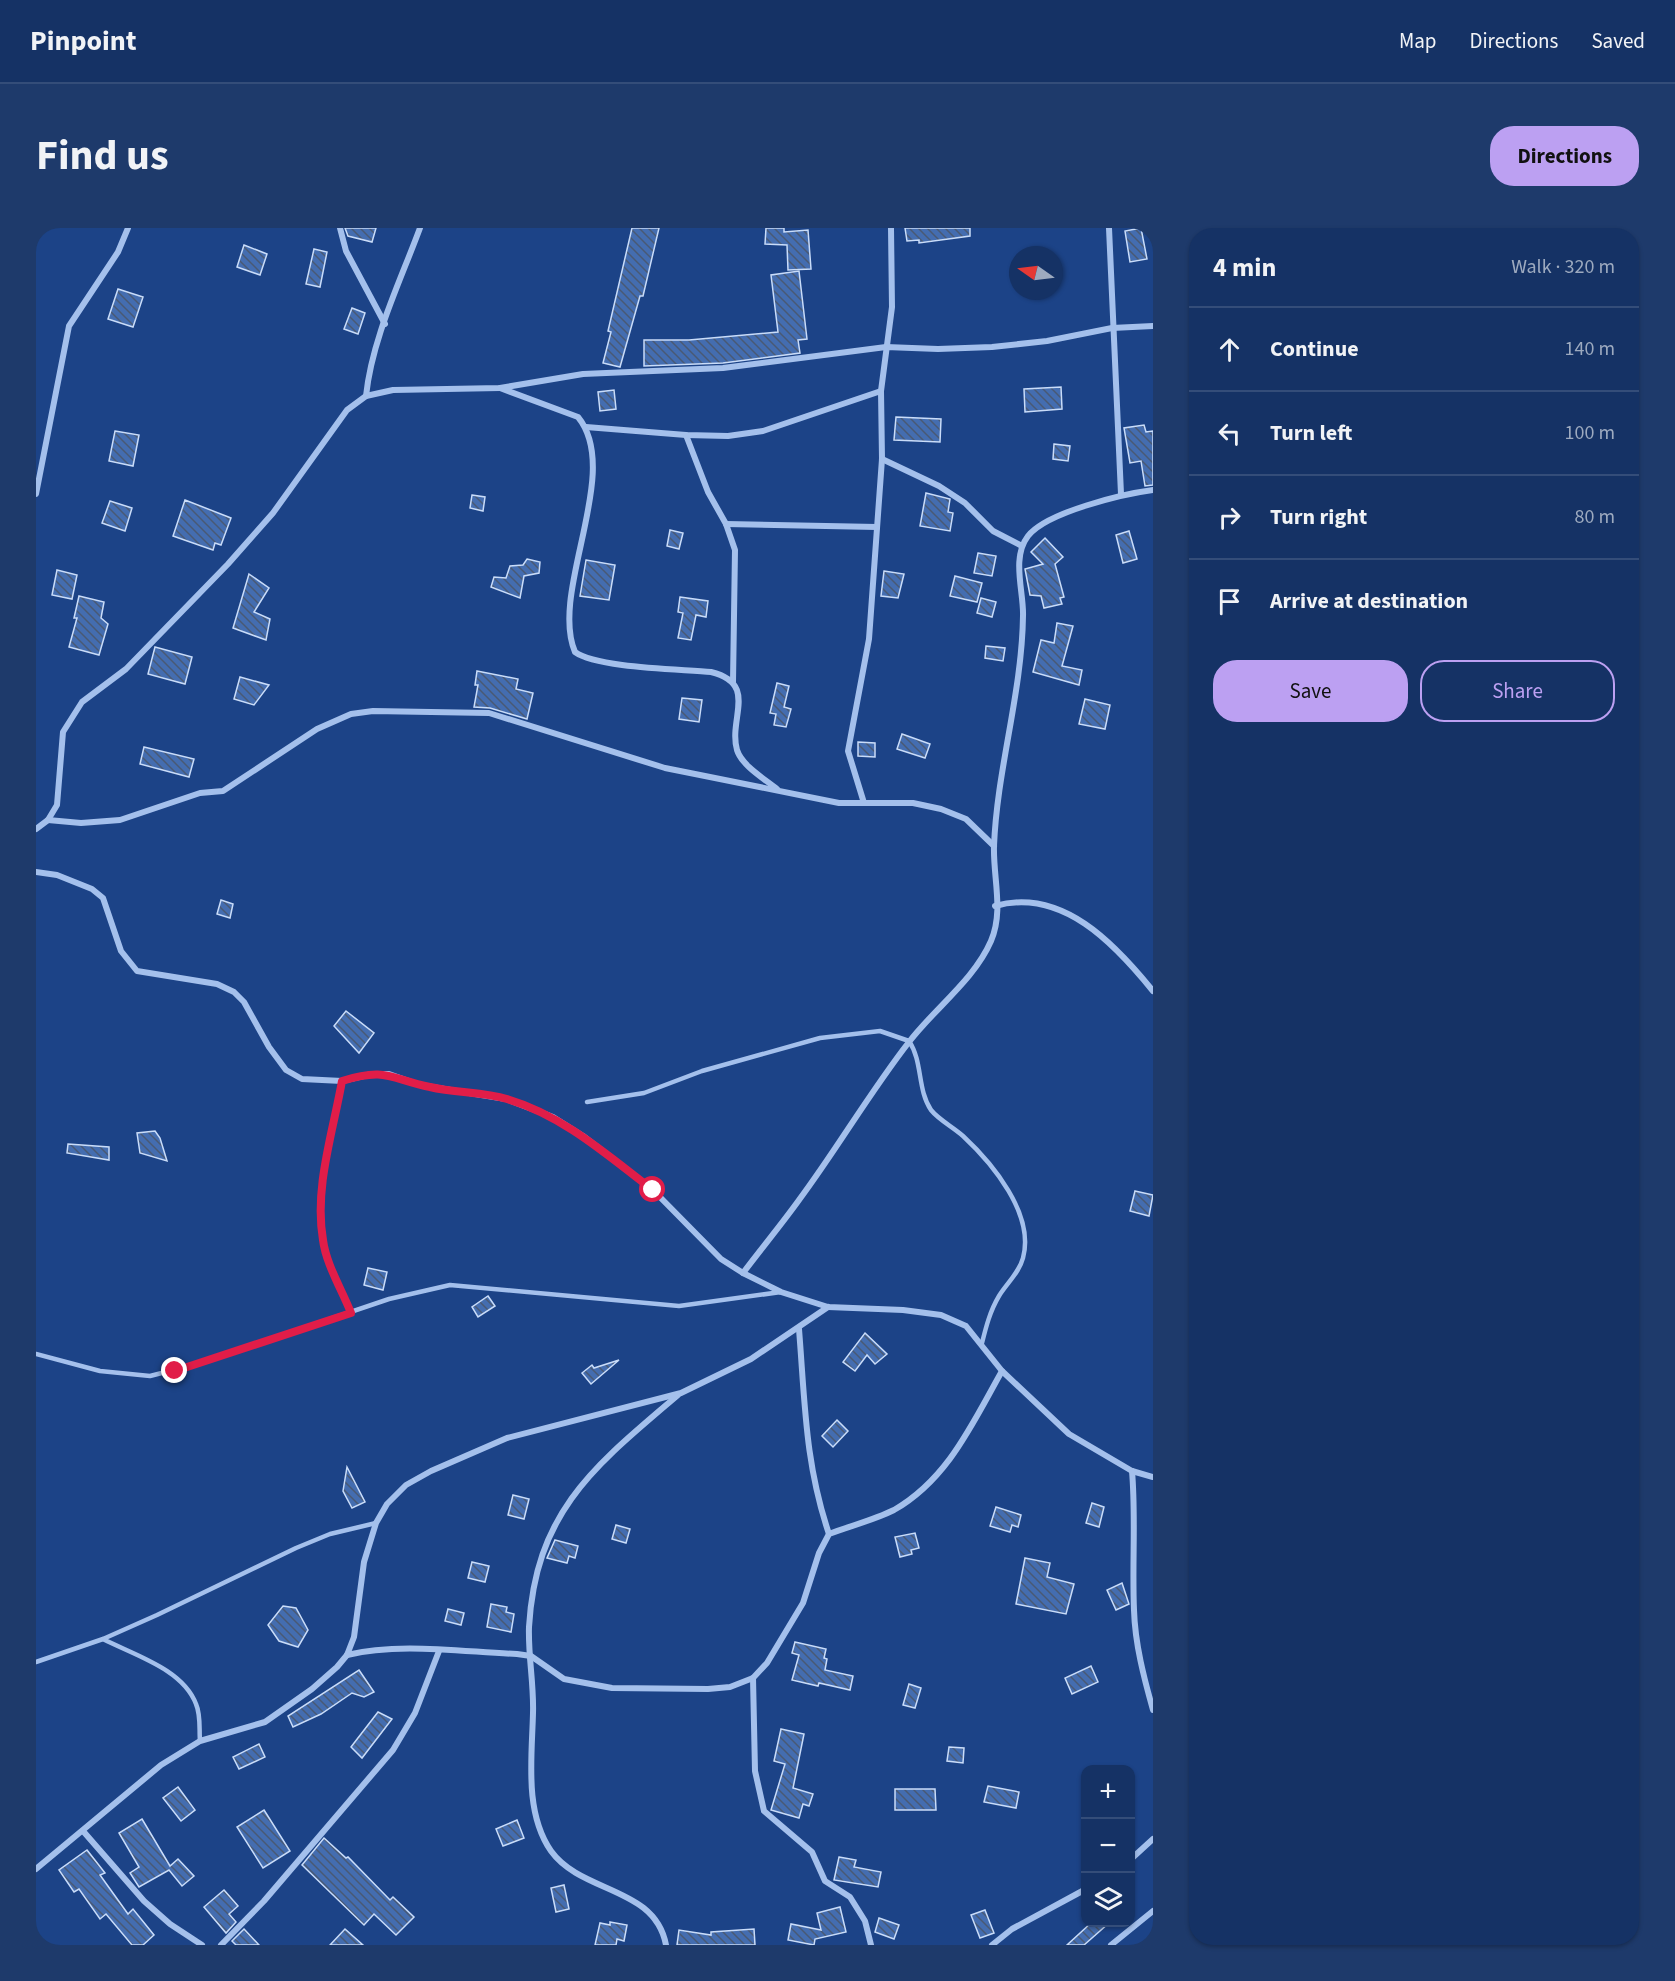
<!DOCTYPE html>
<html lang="en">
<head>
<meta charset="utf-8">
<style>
	:root { --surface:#153265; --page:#1e3a6b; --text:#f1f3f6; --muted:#9daabf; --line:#344d79; --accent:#bca0f2 }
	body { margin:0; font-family:"Source Sans 3",sans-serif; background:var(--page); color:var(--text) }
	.controls { position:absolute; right:18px; bottom:18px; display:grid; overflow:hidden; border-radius:12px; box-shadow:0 2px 4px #0004 }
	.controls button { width:54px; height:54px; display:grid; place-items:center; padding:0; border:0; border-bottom:2px solid var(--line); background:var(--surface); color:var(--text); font:30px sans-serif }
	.compass { position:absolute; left:973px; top:18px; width:54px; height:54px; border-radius:50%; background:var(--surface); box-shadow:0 2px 4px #0004; rotate:284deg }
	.stop { position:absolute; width:18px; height:18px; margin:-14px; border:4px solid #e11d48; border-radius:50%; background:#fff }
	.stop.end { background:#e11d48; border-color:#fff; box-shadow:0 2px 6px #0008 }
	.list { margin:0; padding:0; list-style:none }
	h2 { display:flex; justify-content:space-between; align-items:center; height:78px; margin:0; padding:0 24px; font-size:26px }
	h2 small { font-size:20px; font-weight:400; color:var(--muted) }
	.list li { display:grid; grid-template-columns:39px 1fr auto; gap:18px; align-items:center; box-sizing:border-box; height:84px; padding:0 24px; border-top:2px solid var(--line) }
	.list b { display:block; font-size:22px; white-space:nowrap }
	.list em { font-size:20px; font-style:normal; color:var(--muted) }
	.actions { display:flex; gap:12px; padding:18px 24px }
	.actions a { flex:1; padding:14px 0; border:2px solid var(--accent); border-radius:24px; text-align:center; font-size:21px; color:var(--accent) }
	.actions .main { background:var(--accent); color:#111 }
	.icon { flex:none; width:33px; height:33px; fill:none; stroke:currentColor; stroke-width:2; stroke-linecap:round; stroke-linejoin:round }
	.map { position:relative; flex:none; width:1117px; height:1717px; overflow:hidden; border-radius:24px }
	header { display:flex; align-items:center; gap:36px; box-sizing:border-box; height:84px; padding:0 30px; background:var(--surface); border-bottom:2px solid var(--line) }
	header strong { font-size:28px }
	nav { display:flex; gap:33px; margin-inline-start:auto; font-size:21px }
	.intro { display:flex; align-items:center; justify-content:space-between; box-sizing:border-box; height:144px; padding:0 36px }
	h1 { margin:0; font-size:42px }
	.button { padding:15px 27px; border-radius:24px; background:var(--accent); color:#111; font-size:21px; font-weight:700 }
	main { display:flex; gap:36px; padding:0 36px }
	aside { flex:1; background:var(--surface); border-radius:24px; box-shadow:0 2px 4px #0004 }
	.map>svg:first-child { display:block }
</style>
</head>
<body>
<header>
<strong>Pinpoint</strong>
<nav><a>Map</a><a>Directions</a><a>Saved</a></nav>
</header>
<div class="intro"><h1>Find us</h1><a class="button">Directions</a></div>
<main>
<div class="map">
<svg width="1117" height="1717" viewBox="0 0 1117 1717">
	<defs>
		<pattern id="building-back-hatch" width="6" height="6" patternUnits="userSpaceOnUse" patternTransform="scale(1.5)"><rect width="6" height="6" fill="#446db0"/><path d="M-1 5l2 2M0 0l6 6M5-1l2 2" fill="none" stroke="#495974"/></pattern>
	</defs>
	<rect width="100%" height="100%" fill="#1c4387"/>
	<g fill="url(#building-back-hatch)" stroke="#c9dcf9" stroke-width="1.5">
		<path d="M309 0H340L336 14 312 8Z"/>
		<path d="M596 0H623L607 68H604L584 139 567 135 575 104 572 103Z"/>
		<path d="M730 0H748V4L772 2 775 41 752 42 751 17 729 16Z"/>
		<path d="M869 0H934V8L883 15V12L871 13Z"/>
		<path d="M1105 0 1111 31 1094 34 1089 3Z"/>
		<path d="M208 17 231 26 224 47 201 39Z"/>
		<path d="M278 21 291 24 284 59 270 56Z"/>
		<path d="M763 43 771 111 762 112 764 125 687 135 608 138V112H653L742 104 735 47Z"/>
		<path d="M82 61 107 69 97 99 72 91Z"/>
		<path d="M316 80 329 85 322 106 308 101Z"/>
		<path d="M1025 159 1026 181 989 184 988 161Z"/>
		<path d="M578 162 580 181 564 183 562 164Z"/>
		<path d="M860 189 905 191 904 214 858 212Z"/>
		<path d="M1108 197 1110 204 1117 203V257L1109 258 1105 233 1094 235 1088 200Z"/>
		<path d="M79 203 103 207 97 238 73 233Z"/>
		<path d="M1018 216 1034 218 1032 233 1017 231Z"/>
		<path d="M890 265 914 271 912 284 917 285 914 303 884 298Z"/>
		<path d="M436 267 449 269 447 283 434 280Z"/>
		<path d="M149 272 195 290 185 317 179 315 177 322 137 308Z"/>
		<path d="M74 273 96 280 89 303 66 295Z"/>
		<path d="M634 302 647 305 643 321 631 318Z"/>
		<path d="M1093 303 1101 331 1087 335 1080 307Z"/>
		<path d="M1009 310 1027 329 1019 336 1028 369 1024 370 1026 376 1008 380 1005 368 994 367 989 341 1007 336 995 324Z"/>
		<path d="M942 325 960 328 956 348 938 345Z"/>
		<path d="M491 331 504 334 503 345 488 348 484 370 455 359 458 349 470 350 474 338 487 337Z"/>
		<path d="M550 332 579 337 573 372 544 368Z"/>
		<path d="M21 342 41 347 36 371 16 367Z"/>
		<path d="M848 343 868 346 862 370 845 368Z"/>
		<path d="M213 346 233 360 218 384 234 391 230 412 197 400Z"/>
		<path d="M919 348 946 355 941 374 914 368Z"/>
		<path d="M43 368 68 374 65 390 72 396 63 427 33 419 41 390H38Z"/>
		<path d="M644 369 672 373 670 389 660 387 655 412 642 410 647 385 642 384Z"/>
		<path d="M945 370 960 374 956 389 941 385Z"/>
		<path d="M1021 395 1037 398 1026 438 1046 442 1043 457 997 444 1005 412 1018 415Z"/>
		<path d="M950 418 969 420 967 433 949 430Z"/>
		<path d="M119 419 156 429 149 456 112 446Z"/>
		<path d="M441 443 482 451 480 461 497 465 491 491 454 480 438 479 442 457H439Z"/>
		<path d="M204 449 233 457 218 477 198 471Z"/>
		<path d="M741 455 753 458 748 479 755 481 750 499 738 497 740 486 734 485Z"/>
		<path d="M646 470 666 472 663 494 643 491Z"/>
		<path d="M1049 471 1074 477 1069 501 1043 496Z"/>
		<path d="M866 506 894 516 889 530 861 521Z"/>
		<path d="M822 514 839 515V529L822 528Z"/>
		<path d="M108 519 158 531 153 549 104 536Z"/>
		<path d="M185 672 197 676 194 690 181 686Z"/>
		<path d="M310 783 338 805 323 825 298 798Z"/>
		<path d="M119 903 124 910 131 933 104 925 101 905Z"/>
		<path d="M32 916 73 919V932L31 925Z"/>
		<path d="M1099 963 1117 967 1113 988 1094 983Z"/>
		<path d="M332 1040 351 1044 347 1062 328 1057Z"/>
		<path d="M452 1068 459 1078 442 1089 436 1079Z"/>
		<path d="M829 1105 851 1126 839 1136 831 1127 819 1143 807 1134Z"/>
		<path d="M583 1132 555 1156 546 1145 556 1137 558 1140Z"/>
		<path d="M801 1192 812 1203 797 1219 786 1208Z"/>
		<path d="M311 1239 329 1274 316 1280 307 1263Z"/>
		<path d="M477 1267 493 1271 488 1291 472 1287Z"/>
		<path d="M1056 1275 1068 1279 1063 1299 1050 1295Z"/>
		<path d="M960 1279 985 1287 982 1299 976 1297 974 1304 954 1298Z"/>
		<path d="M580 1297 594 1301 590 1315 576 1311Z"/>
		<path d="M879 1305 883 1320 875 1322 876 1326 864 1329 859 1309Z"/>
		<path d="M519 1312 542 1318 539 1330 533 1328 531 1335 511 1330Z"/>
		<path d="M989 1330 1014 1335 1011 1349 1038 1356 1030 1386 980 1376Z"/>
		<path d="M436 1334 453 1338 449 1354 432 1350Z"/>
		<path d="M1086 1355 1093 1376 1080 1382 1071 1362Z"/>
		<path d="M455 1376 471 1379 470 1384 478 1386 475 1404 451 1399Z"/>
		<path d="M247 1378 260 1380 272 1402 262 1419 243 1413 232 1397Z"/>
		<path d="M412 1381 428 1385 425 1397 409 1393Z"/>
		<path d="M759 1414 790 1421 788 1430 791 1431 789 1442 817 1448 814 1462 783 1455 782 1458 756 1452 763 1427 756 1425Z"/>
		<path d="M1055 1438 1062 1454 1036 1466 1029 1450Z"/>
		<path d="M323 1442 338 1464 328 1469 316 1465 285 1486 257 1499 252 1488Z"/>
		<path d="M873 1456 885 1460 879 1480 867 1477Z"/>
		<path d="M342 1484 356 1491 326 1530 315 1519Z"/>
		<path d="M745 1501 768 1506 757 1560 777 1566 773 1578 767 1576 763 1590 735 1582 749 1536 738 1533Z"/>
		<path d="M223 1516 229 1529 203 1541 197 1529Z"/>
		<path d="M913 1519 928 1520 927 1535 911 1533Z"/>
		<path d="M952 1558 983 1564 980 1580 948 1574Z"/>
		<path d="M142 1559 159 1582 145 1593 127 1570Z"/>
		<path d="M859 1561H899L900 1582H859Z"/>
		<path d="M228 1582 254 1623 227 1640 201 1599Z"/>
		<path d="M106 1591 134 1638 142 1631 158 1648 146 1658 133 1642 103 1659 94 1645 103 1639 83 1605Z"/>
		<path d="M481 1592 488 1610 467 1618 460 1601Z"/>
		<path d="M288 1610 310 1630 312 1629 354 1672 357 1669 378 1689 360 1707 338 1686 328 1697 266 1637Z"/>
		<path d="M51 1622 69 1645 64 1647 92 1686 97 1681 118 1707 107 1717H96L70 1686 64 1691 43 1661 38 1664 23 1642Z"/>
		<path d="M803 1629 820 1632 818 1639 845 1644 842 1659 798 1652Z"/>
		<path d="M528 1657 533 1681 520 1684 515 1660Z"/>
		<path d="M188 1662 202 1678 193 1686 200 1694 190 1705 168 1679Z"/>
		<path d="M804 1679 810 1704 779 1711 778 1717 752 1712 755 1696 785 1702 781 1685Z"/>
		<path d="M949 1682 958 1705 944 1710 935 1687Z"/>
		<path d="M843 1690 863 1697 858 1711 839 1704Z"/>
		<path d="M574 1694 591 1697 588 1713 581 1711 580 1717H559L564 1695 574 1697Z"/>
		<path d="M1055 1695H1073L1048 1717H1031Z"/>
		<path d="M208 1701 223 1717H200L196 1713Z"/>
		<path d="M309 1701 327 1717H294Z"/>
		<path d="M718 1701 719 1717H641L643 1702 675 1707V1704Z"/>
	</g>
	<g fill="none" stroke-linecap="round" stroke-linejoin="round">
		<g stroke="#a4c0ec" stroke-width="4.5">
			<path d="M306 853C297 904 278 960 286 1012 290 1036 306 1062 315 1085"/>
			<path d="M551 874 608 865 666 843 784 810 844 803 873 813C887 834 881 861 895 882 903 892 917 899 927 908 956 935 999 986 987 1030 983 1045 971 1055 963 1068 954 1083 950 1099 946 1115"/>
			<path d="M0 1126 64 1143 114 1148 161 1136 353 1071 414 1057 643 1078 745 1064"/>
			<path d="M67 1411C98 1427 147 1441 160 1476 165 1487 163 1502 164 1513"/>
			<path d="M0 1434 67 1411 121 1387 260 1320 294 1306 340 1295"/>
		</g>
		<g stroke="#a4c0ec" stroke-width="6">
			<path d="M304 0 310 23 349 96"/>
			<path d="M1073 0 1085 266"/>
			<path d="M464 160 542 189C587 244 513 363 539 424 561 440 644 441 675 444 723 456 692 490 701 522 706 538 729 551 741 561"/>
			<path d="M330 168C336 111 364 54 384 0"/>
			<path d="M550 199 650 207 692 208 727 203 845 163"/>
			<path d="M650 207 672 264 690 296 699 322 697 454"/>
			<path d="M846 231 903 258 929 275 957 303 986 318"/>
			<path d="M0 266 33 98 82 24 92 0"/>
			<path d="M690 296 841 299"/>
			<path d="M828 575 812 523 833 411 846 231 845 163 856 79 855 0"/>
			<path d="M12 592 45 595 84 592 164 565 187 563 281 501 315 486 337 483 453 485 629 540 664 547 803 575H877L905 581 930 591 958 618"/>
			<path d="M0 601 12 592 21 577 27 504 46 474 90 441 192 336 237 285 311 182 330 168 357 162 464 160 547 146 687 140 850 119 902 121 956 119 1011 113 1076 100 1117 98"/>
			<path d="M0 644 21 647 56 661 67 670 85 723 101 743 181 756 198 764 208 774 233 819 250 842 266 851 306 853 336 846H353L384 857 470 871 517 889 547 908 617 962 685 1031 707 1045 745 1064 792 1079 867 1082 905 1087 930 1098 966 1143 1033 1206 1096 1243 1117 1249"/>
			<path d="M959 678C1026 659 1079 716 1117 763"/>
			<path d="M707 1045C725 1021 745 997 763 972 801 921 834 864 873 814 899 780 938 752 955 713 968 683 957 650 958 618 961 541 986 465 987 388 988 364 975 330 992 308 1011 284 1087 266 1117 262"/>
			<path d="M763 1101C769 1175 769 1235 793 1306"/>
			<path d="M1096 1243C1100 1289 1096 1335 1098 1382 1099 1416 1108 1450 1117 1482"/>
			<path d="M311 1427C362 1414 428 1424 481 1426L495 1428 528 1451 576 1460 672 1461 694 1459 717 1450 731 1435 767 1375 783 1325 793 1306C814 1298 838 1292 858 1282 912 1251 936 1196 966 1143"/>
			<path d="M717 1450 719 1543 728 1583 776 1624 789 1653 814 1669 829 1693 835 1717"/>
			<path d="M47 1603 108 1673 134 1696 166 1717"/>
			<path d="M1094 1632 1117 1611"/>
			<path d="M0 1641 125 1537 164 1513 229 1494 276 1461 301 1439 311 1427 318 1409 328 1334 340 1295 351 1276 370 1257 395 1243 471 1210 645 1165 715 1131 792 1079"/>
			<path d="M185 1717 228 1673 357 1522 379 1485 403 1423"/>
			<path d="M630 1717C619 1658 546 1666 515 1623 488 1584 496 1529 497 1485 498 1456 492 1428 493 1399 500 1282 560 1237 642 1167"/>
			<path d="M956 1717 976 1701 1050 1661"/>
			<path d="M1075 1717 1117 1683"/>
		</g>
	</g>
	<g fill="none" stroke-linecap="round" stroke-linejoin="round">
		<path stroke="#e11d48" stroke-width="8" d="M139 1143 315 1085C306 1062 290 1036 287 1012 278 960 297 904 306 853 351 839 354 851 394 859 419 865 447 864 471 871 528 888 571 927 617 962"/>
	</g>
</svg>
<div class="controls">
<button>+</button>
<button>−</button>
<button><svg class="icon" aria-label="layers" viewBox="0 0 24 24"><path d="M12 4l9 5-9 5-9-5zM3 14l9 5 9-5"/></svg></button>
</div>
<svg class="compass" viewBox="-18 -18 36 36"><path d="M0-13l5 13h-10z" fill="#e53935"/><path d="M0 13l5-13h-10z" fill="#9daabf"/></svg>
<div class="stop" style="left:617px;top:962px"></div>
<div class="stop end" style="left:139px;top:1143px"></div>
</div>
<aside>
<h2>4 min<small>Walk · 320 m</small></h2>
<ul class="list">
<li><svg class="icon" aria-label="ahead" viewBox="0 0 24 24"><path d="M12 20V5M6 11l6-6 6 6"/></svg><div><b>Continue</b></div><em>140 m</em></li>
<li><svg class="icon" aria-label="left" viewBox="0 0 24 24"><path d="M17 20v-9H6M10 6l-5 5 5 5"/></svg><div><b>Turn left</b></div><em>100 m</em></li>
<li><svg class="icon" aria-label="right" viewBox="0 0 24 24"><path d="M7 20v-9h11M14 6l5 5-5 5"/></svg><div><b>Turn right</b></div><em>80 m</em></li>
<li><svg class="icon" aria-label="arrive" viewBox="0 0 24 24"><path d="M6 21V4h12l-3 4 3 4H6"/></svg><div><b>Arrive at destination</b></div></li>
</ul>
<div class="actions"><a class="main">Save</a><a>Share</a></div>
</aside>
</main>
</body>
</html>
